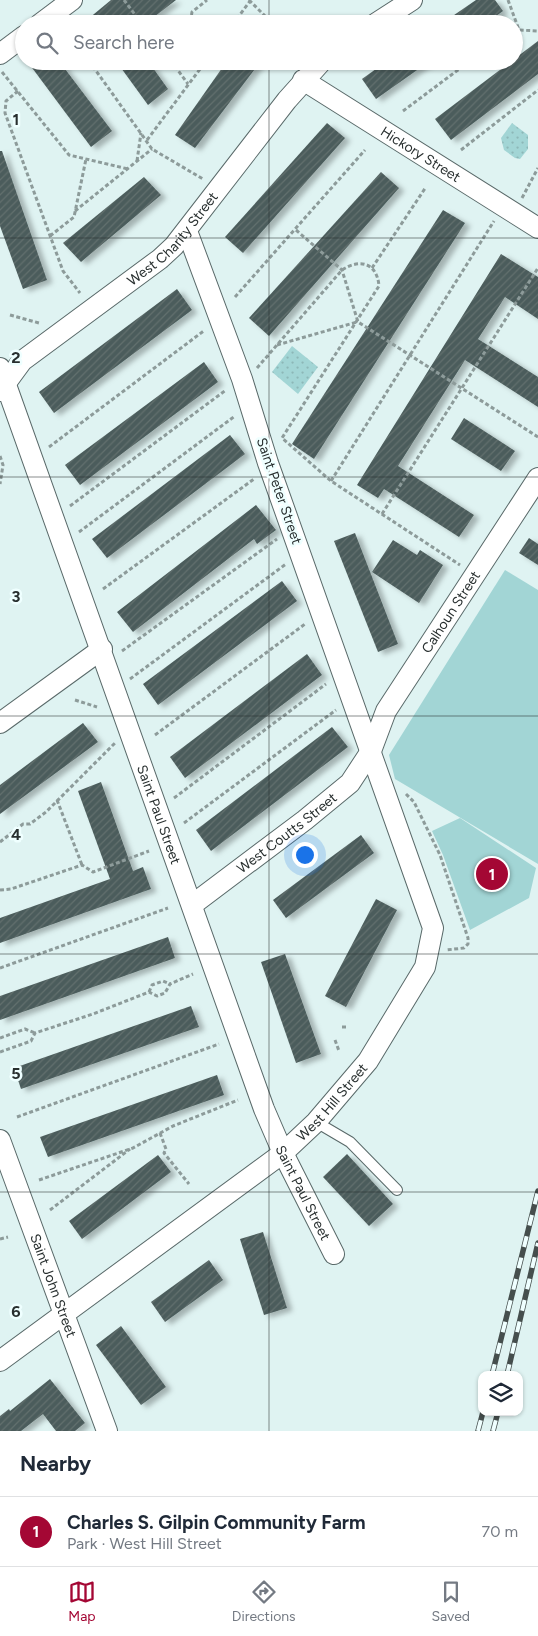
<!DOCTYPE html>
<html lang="en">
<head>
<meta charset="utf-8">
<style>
	:root { --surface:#fff; --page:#f6f6f7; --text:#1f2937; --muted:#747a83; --line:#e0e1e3; --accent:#a40734 }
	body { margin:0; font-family:Figtree,sans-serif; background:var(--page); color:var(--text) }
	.controls { position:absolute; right:15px; bottom:15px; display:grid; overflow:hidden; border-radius:10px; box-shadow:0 1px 4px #0004 }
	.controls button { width:45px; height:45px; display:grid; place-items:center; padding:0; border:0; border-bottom:1px solid var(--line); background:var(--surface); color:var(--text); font:25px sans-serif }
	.you { position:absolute; left:304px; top:854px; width:18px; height:18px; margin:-12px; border:4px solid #fff; border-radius:50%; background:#1a73e8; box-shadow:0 0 0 8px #1a73e833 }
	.badge { display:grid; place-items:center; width:32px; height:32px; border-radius:50%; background:var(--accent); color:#fff; font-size:16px; font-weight:700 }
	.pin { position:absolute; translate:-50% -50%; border:2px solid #fff; box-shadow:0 1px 5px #0006 }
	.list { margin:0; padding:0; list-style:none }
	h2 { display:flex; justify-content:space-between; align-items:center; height:65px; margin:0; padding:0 20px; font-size:21px }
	h2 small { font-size:16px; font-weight:400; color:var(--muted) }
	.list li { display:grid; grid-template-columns:32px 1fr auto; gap:15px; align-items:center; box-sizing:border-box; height:70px; padding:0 20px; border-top:1px solid var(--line) }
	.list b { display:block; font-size:19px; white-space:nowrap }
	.list p { margin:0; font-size:16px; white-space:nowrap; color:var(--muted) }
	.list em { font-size:16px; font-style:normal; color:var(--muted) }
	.icon { flex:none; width:28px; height:28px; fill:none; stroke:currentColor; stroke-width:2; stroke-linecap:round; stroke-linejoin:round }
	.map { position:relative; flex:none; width:538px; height:1431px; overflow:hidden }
	.search { position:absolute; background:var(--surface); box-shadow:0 1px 4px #0004; left:15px; right:15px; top:15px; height:55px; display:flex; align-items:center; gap:12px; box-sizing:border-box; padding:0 18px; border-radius:28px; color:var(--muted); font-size:19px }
	.sheet { height:135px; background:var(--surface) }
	nav { display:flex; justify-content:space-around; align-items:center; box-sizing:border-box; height:70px; border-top:1px solid var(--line); background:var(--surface); font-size:14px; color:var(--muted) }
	nav a { display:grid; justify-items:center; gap:2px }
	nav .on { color:var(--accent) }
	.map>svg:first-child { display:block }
</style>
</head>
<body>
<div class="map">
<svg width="538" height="1431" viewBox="0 0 538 1431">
	<defs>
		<pattern id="park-dots" width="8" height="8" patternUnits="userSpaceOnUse" patternTransform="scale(1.25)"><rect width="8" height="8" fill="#a2d5d5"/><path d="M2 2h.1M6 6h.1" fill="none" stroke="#8cb7b7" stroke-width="1.8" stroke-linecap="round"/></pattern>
		<pattern id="building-hatch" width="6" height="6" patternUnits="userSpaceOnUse" patternTransform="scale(1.25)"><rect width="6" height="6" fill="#4b5c5b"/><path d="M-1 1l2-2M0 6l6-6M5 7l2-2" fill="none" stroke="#62706f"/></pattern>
		<filter id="shadow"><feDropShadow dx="5.5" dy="3" stdDeviation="2.5" flood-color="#0004"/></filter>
	</defs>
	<rect width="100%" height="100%" fill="#dff3f2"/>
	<g fill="url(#park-dots)">
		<path d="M512 123 528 135V149L520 159 515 158 504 150 501 138Z"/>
		<path d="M292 346 318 367 298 394 272 372Z"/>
	</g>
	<g fill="#a2d5d5">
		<path d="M505 570 538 590V864L395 779 389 755Z"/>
		<path d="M460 818 536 868 529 898 470 930 443 855 432 831Z"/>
	</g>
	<g fill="url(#building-hatch)" filter="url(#shadow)">
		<path d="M111 0H176L145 24H82Z"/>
		<path d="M476 0H495L503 11 485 24H441Z"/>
		<path d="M538 41V74L451 140 435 119Z"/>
		<path d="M27 61H59L112 131 91 147Z"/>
		<path d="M116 61H148L168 89 148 105Z"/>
		<path d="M227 61H261L195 148 175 135Z"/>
		<path d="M387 61H430L376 99 362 79Z"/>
		<path d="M327 123 345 138 243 253 225 237Z"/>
		<path d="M0 151H2L47 280 23 289 0 226Z"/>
		<path d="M381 172 399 188 269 336 249 318Z"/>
		<path d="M144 177 161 195 81 262 63 243Z"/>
		<path d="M443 210 465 223 314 459 292 444Z"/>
		<path d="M501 254 538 277V319L505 297 478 339 538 377V407L465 360 398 466 474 515 459 537 384 489 378 498 357 485Z"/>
		<path d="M177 289 192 310 54 413 39 392Z"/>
		<path d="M204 362 218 382 80 485 65 465Z"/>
		<path d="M464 418 515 451 501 471 451 439Z"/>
		<path d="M230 435 245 454 107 558 92 539Z"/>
		<path d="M256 505 276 530 257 544 254 539 133 632 117 612Z"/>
		<path d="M355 533 398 644 378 652 334 541Z"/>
		<path d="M529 538 538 544V565L519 553Z"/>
		<path d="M393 540 417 555 420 550 443 565 419 603 372 572Z"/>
		<path d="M282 581 297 601 158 705 143 684Z"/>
		<path d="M307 654 322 675 185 778 170 757Z"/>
		<path d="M83 723 98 742 0 814V785Z"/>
		<path d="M332 727 348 747 211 851 196 830Z"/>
		<path d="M101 782 133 871 143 867 151 889 0 943V918L110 879 78 791Z"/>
		<path d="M361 835 374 853 286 918 273 900Z"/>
		<path d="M376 899 397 910 346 1007 325 996Z"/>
		<path d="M168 937 175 958 0 1020V996Z"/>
		<path d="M285 954 321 1054 296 1063 261 962Z"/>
		<path d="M191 1006 199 1027 21 1089 14 1068Z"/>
		<path d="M217 1075 224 1095 48 1157 40 1137Z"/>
		<path d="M347 1154 393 1204 369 1226 323 1177Z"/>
		<path d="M158 1155 171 1172 82 1239 69 1221Z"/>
		<path d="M263 1232 287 1308 264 1315 240 1239Z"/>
		<path d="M209 1260 223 1280 165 1322 151 1302Z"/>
		<path d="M121 1326 166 1387 141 1405 96 1345Z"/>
		<path d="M50 1379 85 1423 75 1431H56L43 1414 21 1431H0V1416L9 1409 10 1411Z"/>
	</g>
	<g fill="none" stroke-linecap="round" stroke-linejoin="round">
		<defs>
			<path id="service" d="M316 1122 350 1142 397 1190"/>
			<g id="minor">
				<path d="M40 24 72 0"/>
				<path d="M375 24 412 0"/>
				<path d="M0 54 24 36"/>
				<path id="s1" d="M303 80 538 228"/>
				<path id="s2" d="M0 368 264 1109 283 1153 334 1254"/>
				<path id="s3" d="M0 391 22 361 160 259 174 246 287 100 322 61"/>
				<path d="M0 723 102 649"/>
				<path id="s4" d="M192 905 305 820 350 783 371 751 386 711 538 478"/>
				<path id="s5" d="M0 1140 107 1431"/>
				<path id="s6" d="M0 1361 283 1153 316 1122 368 1061 425 967 433 928 268 463 242 379 187 231"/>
			</g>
		</defs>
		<use href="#service" stroke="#596969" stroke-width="12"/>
		<use href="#minor" stroke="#596969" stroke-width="22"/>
		<g stroke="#8d9b9a" stroke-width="3" stroke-dasharray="4 2.5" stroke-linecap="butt">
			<path d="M124 0 142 24"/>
			<path d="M249 0 273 24"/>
			<path d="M508 0 519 30"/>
			<path d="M183 24 191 18 192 12 207 0"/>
			<path d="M233 24 250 1"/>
			<path d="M514 33 519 30 538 31"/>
			<path d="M89 61 152 149 203 179"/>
			<path d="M171 61 188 84"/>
			<path d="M2 72 69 155 128 169"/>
			<path d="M18 91 6 101 5 113 63 271 80 293"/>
			<path d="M403 111 470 61"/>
			<path d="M147 140 206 61"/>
			<path d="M461 150 538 90"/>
			<path d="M137 161 141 133"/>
			<path d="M522 198 538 168"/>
			<path d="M75 211 152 149"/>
			<path d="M296 230 342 270 358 322 538 437"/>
			<path d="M50 236 74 217 86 159"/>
			<path d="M372 268 426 187"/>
			<path d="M235 297 365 150"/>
			<path d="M10 315 39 323"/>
			<path d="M277 345 357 322"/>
			<path d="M257 368 342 270C360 258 377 263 379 286L282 438 331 481 460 565"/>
			<path d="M49 447 205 330"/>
			<path d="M0 456 3 465 0 484"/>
			<path d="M331 481 494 221"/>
			<path d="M70 506 226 390"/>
			<path d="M382 514 538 268"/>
			<path d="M79 532 235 416"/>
			<path d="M103 589 254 479"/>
			<path d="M122 651 277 539"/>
			<path d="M130 679 286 564"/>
			<path d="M75 700 97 707"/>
			<path d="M155 735 305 624"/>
			<path d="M406 794 414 802 440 855 468 938V944L464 948 446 950"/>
			<path d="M174 798 326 684"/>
			<path d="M57 800 82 865"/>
			<path d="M184 823 336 710"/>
			<path d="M0 842 23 824H30L46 812 115 743"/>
			<path d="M0 890 11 889 82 865 93 872 149 851"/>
			<path d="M0 968 168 908"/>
			<path d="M149 992 152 985 163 981 170 984"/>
			<path d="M342 1027H348"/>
			<path d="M0 1038 25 1029 35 1033"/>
			<path d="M335 1040 339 1051"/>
			<path d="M0 1052 31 1041 35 1033 93 1014 149 992 157 996 165 993 170 984 193 974"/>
			<path d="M17 1117 219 1044"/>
			<path d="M160 1133 166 1149 164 1153 189 1184"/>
			<path d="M39 1180 133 1148 173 1126 238 1100"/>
			<path d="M50 1210 130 1149"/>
			<path d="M0 1239 8 1237"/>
		</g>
		<use href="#service" stroke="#fff" stroke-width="10"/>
		<use href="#minor" stroke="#fff" stroke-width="20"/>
		<defs>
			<g id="rail">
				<path d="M492 1375 538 1191"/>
				<path d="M507 1375 538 1243"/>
				<path d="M478 1431 483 1412"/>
				<path d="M493 1431 498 1412"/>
			</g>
		</defs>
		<use href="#rail" stroke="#454e4d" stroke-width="5.5"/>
		<use href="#rail" stroke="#efffff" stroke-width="4" stroke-dasharray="11" stroke-linecap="butt"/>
	</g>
	<path fill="none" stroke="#282f2f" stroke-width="1" stroke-opacity="0.55" d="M269 0V24M269 61V1431M0 238H538M0 477H538M0 716H538M0 954H538M0 1192H538"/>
	<g text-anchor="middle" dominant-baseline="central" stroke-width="5" stroke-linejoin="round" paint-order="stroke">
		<g font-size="14" fill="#282f2f" stroke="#efffff">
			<text stroke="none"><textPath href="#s1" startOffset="139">Hickory Street</textPath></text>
			<text stroke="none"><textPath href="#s3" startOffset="232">West Charity Street</textPath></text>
			<text transform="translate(279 491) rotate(71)">Saint Peter Street</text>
			<text stroke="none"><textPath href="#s4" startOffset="399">Calhoun Street</textPath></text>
			<text stroke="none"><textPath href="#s2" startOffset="474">Saint Paul Street</textPath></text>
			<text stroke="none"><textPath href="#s4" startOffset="119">West Coutts Street</textPath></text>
			<text stroke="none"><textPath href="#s6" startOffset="422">West Hill Street</textPath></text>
			<text stroke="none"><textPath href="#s2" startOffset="879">Saint Paul Street</textPath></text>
			<text stroke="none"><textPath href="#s5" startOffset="155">Saint John Street</textPath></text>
		</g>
	</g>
	<g font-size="16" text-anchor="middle" font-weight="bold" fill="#282f2f" stroke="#efffff" stroke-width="5" stroke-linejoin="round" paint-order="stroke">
		<text x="16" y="125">1</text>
		<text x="16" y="363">2</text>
		<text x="16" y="602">3</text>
		<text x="16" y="840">4</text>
		<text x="16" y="1079">5</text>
		<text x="16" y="1317">6</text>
	</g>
</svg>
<div class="controls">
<button><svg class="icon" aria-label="layers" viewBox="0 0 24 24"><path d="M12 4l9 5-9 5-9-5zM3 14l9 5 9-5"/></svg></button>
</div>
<div class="you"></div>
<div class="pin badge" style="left:492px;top:874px">1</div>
<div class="search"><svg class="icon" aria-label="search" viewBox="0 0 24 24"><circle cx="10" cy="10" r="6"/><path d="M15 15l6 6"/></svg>Search here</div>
</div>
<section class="sheet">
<h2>Nearby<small></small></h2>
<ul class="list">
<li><span class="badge">1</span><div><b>Charles S. Gilpin Community Farm</b><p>Park · West Hill Street</p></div><em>70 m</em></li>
</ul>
</section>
<nav>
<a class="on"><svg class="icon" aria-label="map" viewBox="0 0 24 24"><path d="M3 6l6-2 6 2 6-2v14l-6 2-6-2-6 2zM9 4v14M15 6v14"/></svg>Map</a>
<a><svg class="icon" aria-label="directions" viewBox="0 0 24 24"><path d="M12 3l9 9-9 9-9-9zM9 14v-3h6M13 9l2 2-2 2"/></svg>Directions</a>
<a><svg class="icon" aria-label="saved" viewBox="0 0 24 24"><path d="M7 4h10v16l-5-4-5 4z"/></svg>Saved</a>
</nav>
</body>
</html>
